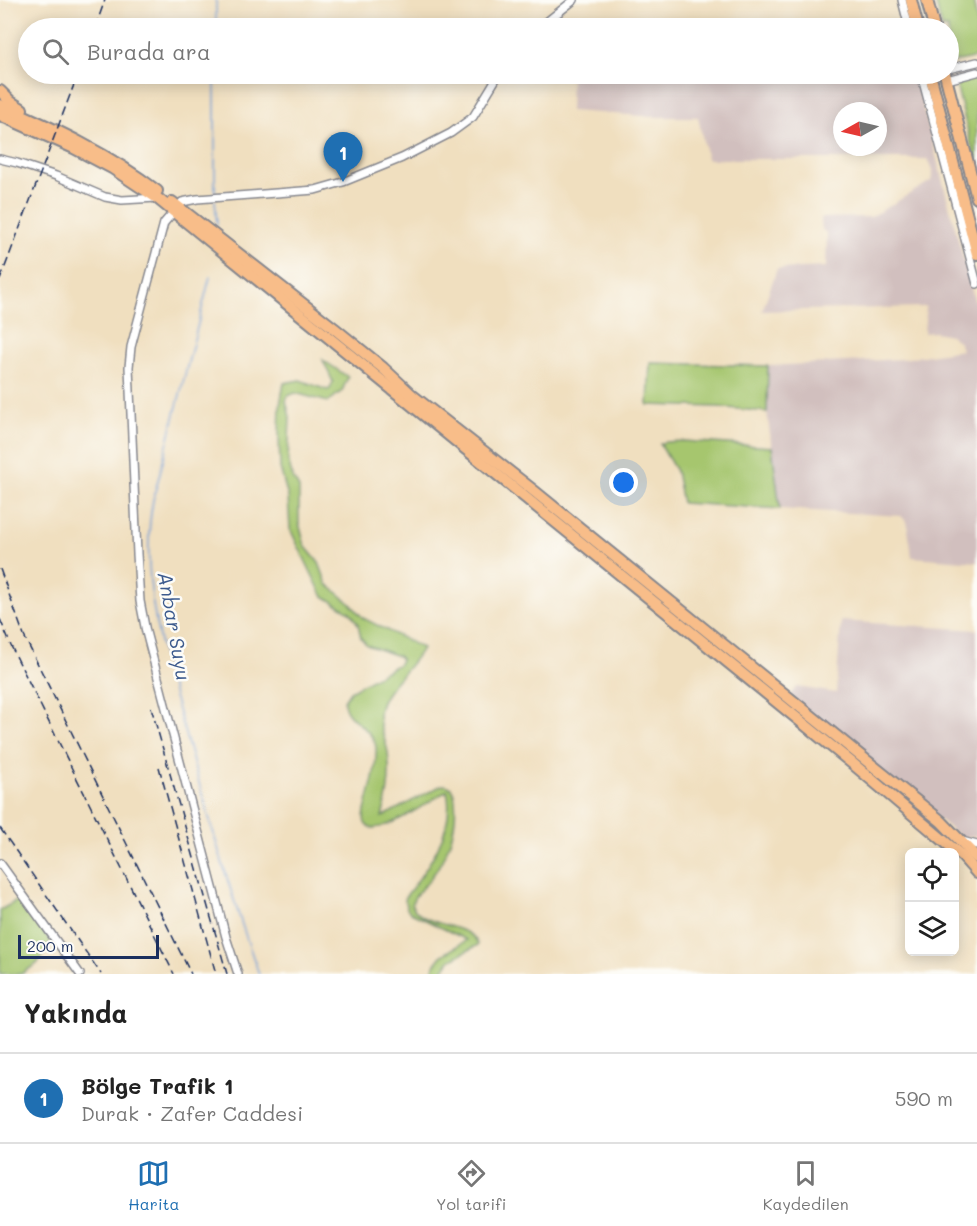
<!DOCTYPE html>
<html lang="tr">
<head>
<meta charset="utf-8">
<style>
	:root { --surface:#fff; --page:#f2f2f2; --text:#222; --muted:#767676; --line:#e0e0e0; --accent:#1f6fb2 }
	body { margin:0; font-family:Mali,sans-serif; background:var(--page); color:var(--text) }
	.controls { position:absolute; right:18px; bottom:18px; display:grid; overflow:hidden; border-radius:9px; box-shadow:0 3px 15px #0003 }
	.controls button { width:54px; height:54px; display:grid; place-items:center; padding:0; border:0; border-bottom:2px solid var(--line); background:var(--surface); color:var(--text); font:30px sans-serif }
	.compass { position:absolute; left:833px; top:102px; width:54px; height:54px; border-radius:50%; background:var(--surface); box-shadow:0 3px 15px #0003; rotate:262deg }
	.scale { position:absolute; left:18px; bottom:15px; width:141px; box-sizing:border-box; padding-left:6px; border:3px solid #1b2f5e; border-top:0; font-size:16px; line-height:21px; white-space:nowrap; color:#1b2f5e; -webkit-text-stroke:4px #fdfcf7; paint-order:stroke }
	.you { position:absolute; left:624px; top:483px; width:21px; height:21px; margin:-15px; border:4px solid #fff; border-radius:50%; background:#1a73e8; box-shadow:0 0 0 9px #1a73e833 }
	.badge { display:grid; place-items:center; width:39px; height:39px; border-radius:50%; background:var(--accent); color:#fff; font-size:20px; font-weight:700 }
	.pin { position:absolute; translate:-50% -50px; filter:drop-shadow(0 2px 3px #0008) }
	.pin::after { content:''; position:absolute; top:32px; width:21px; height:18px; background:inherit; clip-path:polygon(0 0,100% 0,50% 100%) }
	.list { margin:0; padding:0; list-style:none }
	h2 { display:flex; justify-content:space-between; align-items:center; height:78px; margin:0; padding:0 24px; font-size:26px }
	h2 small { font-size:20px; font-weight:400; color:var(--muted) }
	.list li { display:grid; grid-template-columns:39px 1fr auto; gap:18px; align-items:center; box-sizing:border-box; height:90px; padding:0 24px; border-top:2px solid var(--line) }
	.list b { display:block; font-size:22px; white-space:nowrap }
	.list p { margin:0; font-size:20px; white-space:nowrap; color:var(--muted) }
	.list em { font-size:20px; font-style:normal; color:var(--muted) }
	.icon { flex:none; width:33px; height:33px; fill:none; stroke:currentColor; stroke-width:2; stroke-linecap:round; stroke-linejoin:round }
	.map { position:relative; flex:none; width:977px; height:974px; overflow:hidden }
	.search { position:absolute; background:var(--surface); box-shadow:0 3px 15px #0003; left:18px; right:18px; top:18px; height:66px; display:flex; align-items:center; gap:15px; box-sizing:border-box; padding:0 21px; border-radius:33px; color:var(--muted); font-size:22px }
	.sheet { height:168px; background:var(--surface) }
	nav { display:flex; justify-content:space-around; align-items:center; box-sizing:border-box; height:84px; border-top:2px solid var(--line); background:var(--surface); font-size:16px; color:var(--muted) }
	nav a { display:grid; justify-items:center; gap:3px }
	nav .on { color:var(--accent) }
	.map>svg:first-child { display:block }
</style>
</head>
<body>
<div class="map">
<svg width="977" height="974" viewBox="0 0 977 974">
	<rect width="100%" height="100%" fill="#fdfcf7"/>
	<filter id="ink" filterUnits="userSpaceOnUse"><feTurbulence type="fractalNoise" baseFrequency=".0167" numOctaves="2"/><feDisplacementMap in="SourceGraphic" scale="12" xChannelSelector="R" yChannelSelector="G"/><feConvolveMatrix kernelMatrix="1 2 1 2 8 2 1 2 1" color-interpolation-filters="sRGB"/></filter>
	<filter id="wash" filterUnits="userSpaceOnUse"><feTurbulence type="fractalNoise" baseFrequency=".008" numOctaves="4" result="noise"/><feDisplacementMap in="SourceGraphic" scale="24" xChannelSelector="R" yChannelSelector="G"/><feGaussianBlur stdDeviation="1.35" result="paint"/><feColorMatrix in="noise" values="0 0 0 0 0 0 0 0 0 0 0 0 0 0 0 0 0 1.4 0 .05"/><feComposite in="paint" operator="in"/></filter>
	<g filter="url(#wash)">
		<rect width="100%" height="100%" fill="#f0dfbf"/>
		<g fill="#d1bfbe" fill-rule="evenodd">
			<path d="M571 74H868L915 78 977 310V562L912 557 907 522 901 516 780 509 767 412 768 366 902 359 962 350 959 342 950 335 935 332 924 333 926 307 762 311 777 269 826 267 827 234 822 229 821 218 871 217 931 181 933 170 927 159H707L698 117H658L570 111ZM842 111H878V147H842Z"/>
			<path d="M841 621 977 630V835L962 838 789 696 797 687 836 693Z"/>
		</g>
		<g fill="#a6c66e" stroke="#607a66" stroke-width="1.5">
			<path d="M935 0H973L977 21V57L950 63 948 28H942Z"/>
			<path d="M977 77V168L956 84Z"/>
			<path d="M323 360 348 377 342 391 328 402 295 393 288 396 286 401 290 417 288 461 293 478 299 488V523L305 546 319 563 327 584 350 603 363 618 422 648C412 668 385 687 380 708 376 723 386 738 388 753 391 775 388 796 382 817L442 785C453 785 454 791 455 800 458 828 447 857 430 879 424 888 413 894 412 905 421 928 472 922 478 945L450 960 441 974H432L434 965 441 956 467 940 411 913C406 909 404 903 406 896 428 868 456 828 447 791 437 795 355 857 365 811 370 789 377 770 376 748 374 727 343 720 344 700L350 691 399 664 401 659 398 656 367 645 361 638 358 624 351 613 322 595 290 529 288 497 280 468 279 436 280 405 284 383 300 380 327 390 330 389 333 382Z"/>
			<path d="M650 363 768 366 767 412 718 407 648 405Z"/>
			<path d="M683 441 772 447 780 509 682 503 676 471 660 444 665 442Z"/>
			<path d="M20 899 51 942 37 964 21 974H0V910Z"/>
		</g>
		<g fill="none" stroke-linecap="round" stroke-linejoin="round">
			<g stroke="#6f9dd7" stroke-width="1.5">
				<path d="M216 28V0"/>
				<path d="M215 196V74"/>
				<path d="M215 200 217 224"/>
				<path d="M210 277 153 500C137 586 168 674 191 755 212 829 233 902 259 974"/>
			</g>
		</g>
	</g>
	<g filter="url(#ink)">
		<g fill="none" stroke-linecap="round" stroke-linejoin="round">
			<defs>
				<g id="minor">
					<path d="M902 0 909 28"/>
					<path d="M539 28 574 0"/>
					<path d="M948 69 977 62"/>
					<path d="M921 74 977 284"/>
					<path d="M947 80 977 72"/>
					<path d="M0 159 17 163 56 176 105 197 122 200 157 198"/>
					<path d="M962 841 977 845"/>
					<path d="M0 863 80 974"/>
					<path d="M238 974 226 937 146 632 140 601 137 554 129 367 131 347 164 223 182 202 197 199 315 190 343 182 402 158 451 133 473 117 499 74"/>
				</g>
				<g id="highway">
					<path d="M911 0 918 28"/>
					<path d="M927 0 934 28"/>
					<path d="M930 74 977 254"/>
					<path d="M945 74 977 198"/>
					<path d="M0 91 11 102 22 109"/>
					<path d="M0 105C55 129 109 154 157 191"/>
					<path d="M0 115 74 148 112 168 157 198 852 763 963 857 977 873"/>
					<path d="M172 202 335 329 383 368 413 396 534 491 941 821 977 858"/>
				</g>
			</defs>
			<use href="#minor" stroke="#86878e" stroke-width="10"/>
			<use href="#highway" stroke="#86878e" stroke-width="14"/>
			<use href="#minor" stroke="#fff" stroke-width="7"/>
			<use href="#highway" stroke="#f8bd89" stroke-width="10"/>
			<g stroke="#1b2f5e" stroke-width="1.5" stroke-dasharray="9 4.5" stroke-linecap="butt">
				<path d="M95 28 105 0"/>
				<path d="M0 280 78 74"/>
				<path d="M0 569 24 636 191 974"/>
				<path d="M0 619 11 646 174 974"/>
				<path d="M151 707 227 974"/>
				<path d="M159 767 216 974"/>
				<path d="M0 828 101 974"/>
			</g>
		</g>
	</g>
	<g text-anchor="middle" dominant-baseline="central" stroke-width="5" stroke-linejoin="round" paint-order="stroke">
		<g font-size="20" font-style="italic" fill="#3d5b8e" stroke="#fdfcf7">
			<text transform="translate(175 626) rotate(80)">Anbar Suyu</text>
		</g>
	</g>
</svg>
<div class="controls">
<button><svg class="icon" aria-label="locate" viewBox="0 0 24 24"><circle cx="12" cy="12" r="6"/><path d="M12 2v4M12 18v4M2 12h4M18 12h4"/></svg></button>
<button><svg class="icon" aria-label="layers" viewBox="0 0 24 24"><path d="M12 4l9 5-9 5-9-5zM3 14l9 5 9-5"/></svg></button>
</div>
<svg class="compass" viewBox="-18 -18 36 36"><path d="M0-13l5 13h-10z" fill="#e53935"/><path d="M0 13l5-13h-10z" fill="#767676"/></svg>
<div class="scale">200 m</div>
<div class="you"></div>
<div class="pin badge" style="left:343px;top:182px">1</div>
<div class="search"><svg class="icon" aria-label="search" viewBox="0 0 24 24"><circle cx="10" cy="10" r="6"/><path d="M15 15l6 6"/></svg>Burada ara</div>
</div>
<section class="sheet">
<h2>Yakında<small></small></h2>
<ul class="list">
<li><span class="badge">1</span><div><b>Bölge Trafik 1</b><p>Durak · Zafer Caddesi</p></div><em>590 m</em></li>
</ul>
</section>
<nav>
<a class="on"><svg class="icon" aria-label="map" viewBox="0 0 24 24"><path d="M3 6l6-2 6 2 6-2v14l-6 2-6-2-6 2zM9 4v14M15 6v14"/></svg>Harita</a>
<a><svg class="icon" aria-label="directions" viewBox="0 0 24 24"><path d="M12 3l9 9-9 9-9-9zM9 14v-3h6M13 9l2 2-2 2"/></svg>Yol tarifi</a>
<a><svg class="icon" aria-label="saved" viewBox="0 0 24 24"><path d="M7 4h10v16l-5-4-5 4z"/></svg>Kaydedilen</a>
</nav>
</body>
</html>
